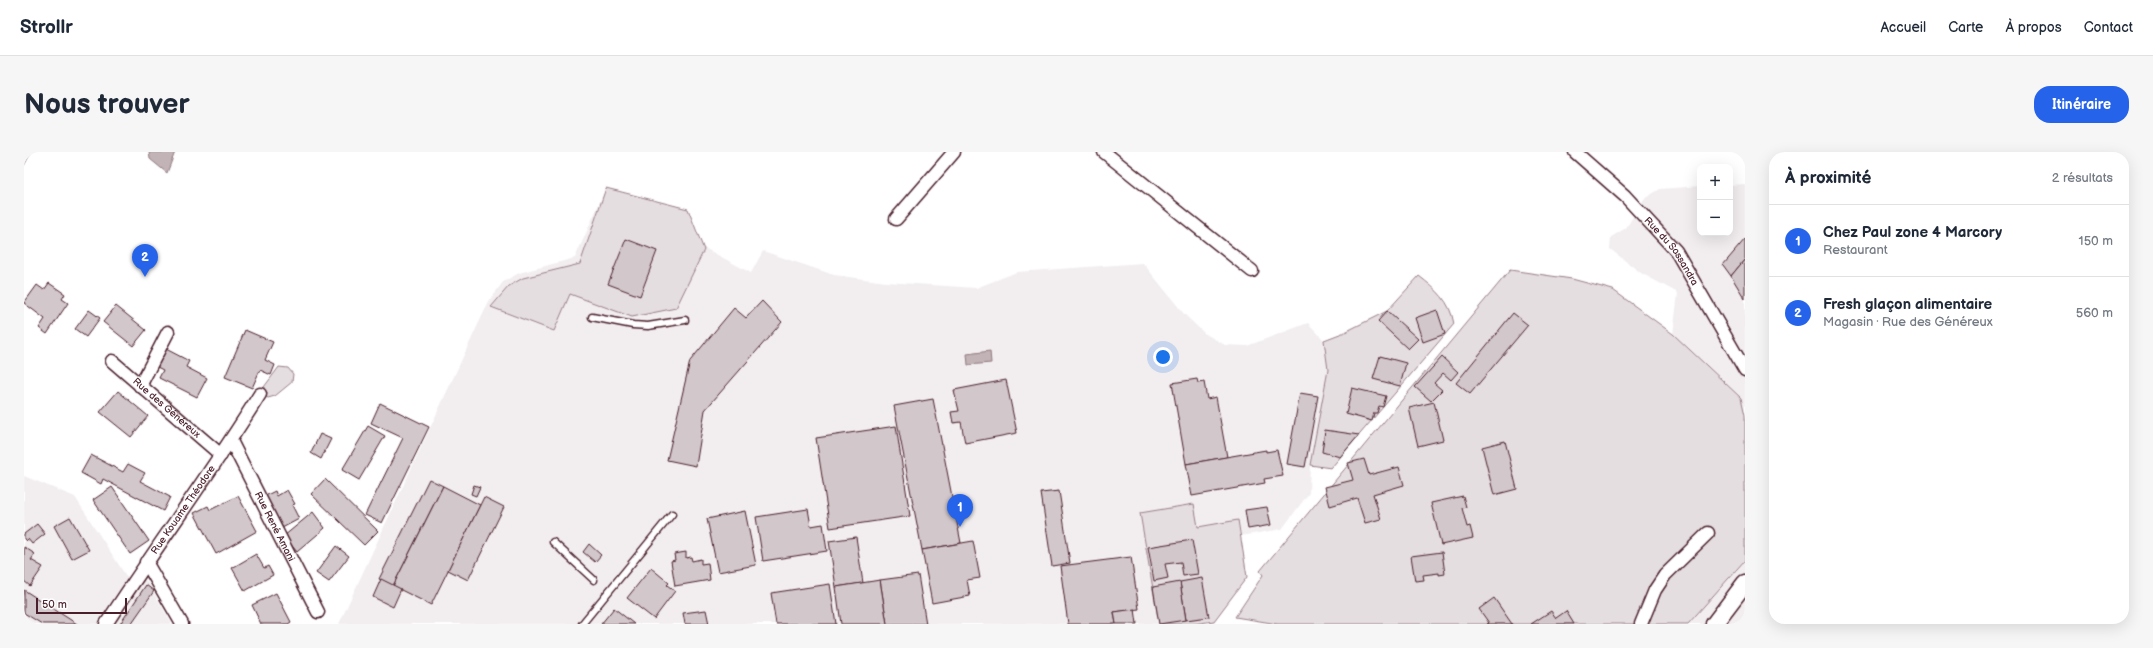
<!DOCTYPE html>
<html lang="fr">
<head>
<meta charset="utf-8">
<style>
	:root { --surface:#fff; --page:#f6f6f7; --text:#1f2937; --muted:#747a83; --line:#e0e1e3; --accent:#2563eb }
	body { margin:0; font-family:"Balsamiq Sans",sans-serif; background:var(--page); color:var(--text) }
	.controls { position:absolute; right:12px; top:12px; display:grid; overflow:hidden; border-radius:8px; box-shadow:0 4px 16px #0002 }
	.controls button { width:36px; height:36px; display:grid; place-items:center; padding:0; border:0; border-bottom:1px solid var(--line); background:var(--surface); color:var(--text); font:20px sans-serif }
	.scale { position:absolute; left:12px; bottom:10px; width:91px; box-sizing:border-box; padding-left:4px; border:2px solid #4a1f2b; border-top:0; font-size:11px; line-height:14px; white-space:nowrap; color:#4a1f2b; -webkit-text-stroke:3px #fff; paint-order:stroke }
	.you { position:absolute; left:1139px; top:205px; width:14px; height:14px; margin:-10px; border:3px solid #fff; border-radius:50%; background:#1a73e8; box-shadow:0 0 0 6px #1a73e833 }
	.badge { display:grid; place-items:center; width:26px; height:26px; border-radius:50%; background:var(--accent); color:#fff; font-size:13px; font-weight:700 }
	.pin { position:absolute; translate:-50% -33px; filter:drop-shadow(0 1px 2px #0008) }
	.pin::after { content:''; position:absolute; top:21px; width:14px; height:12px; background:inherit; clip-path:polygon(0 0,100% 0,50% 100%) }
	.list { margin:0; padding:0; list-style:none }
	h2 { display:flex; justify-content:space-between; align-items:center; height:52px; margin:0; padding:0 16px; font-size:17px }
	h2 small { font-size:13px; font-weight:400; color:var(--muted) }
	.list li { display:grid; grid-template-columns:26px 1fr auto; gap:12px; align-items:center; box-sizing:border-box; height:72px; padding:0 16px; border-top:1px solid var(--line) }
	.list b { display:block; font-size:15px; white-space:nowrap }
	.list p { margin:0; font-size:13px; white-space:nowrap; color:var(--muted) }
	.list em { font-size:13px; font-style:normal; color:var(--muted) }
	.map { position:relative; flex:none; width:1721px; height:472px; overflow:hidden; border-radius:16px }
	header { display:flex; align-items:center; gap:24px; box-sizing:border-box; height:56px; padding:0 20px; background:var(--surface); border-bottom:1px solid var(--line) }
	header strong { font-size:19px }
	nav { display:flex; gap:22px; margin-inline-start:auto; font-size:14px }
	.intro { display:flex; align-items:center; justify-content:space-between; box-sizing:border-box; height:96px; padding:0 24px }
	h1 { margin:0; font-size:28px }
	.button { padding:10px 18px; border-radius:16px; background:var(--accent); color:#fff; font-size:14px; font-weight:700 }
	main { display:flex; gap:24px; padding:0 24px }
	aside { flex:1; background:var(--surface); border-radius:16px; box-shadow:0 4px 16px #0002 }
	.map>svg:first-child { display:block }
</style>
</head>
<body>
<header>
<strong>Strollr</strong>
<nav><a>Accueil</a><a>Carte</a><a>À propos</a><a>Contact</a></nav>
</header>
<div class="intro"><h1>Nous trouver</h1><a class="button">Itinéraire</a></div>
<main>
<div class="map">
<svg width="1721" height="472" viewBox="0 0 1721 472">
	<rect width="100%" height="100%" fill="#fff"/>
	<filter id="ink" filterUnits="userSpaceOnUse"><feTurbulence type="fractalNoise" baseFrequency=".025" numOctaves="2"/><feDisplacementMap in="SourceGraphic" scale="8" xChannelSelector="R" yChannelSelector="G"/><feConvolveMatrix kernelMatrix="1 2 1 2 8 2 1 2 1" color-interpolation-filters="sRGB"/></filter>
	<g filter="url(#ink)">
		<g fill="#f2eeef">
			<path d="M1721 32V263L1717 246 1649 182 1654 141 1617 121 1586 97 1587 85 1602 76 1620 47 1636 37 1676 34V81H1706V33Z"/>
			<path d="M582 36 664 57 677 94 727 121 739 99 810 123 862 130 952 136 993 120 1119 111 1160 162 1180 181 1201 193 1223 194 1284 171 1300 188 1304 218 1286 313 1285 341 1258 377 1217 384 1214 368 1174 375 1169 352 1116 361 1135 472H315L465 149 479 130 495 121 551 106Z"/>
			<path d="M0 324 51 345 102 424 123 429 148 472H0Z"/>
			<path d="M1721 408V472H1664Z"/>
		</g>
		<g fill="#e5dee0" stroke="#987e86">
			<path d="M582 36 664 57 680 98 652 156 608 165 546 142 530 179 467 155 485 134 499 126 556 112Z"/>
			<path d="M1486 118 1548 127 1589 138 1649 182 1717 246 1721 263V408L1664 472H1254L1211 465 1239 423 1236 419Z"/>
			<path d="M1395 124C1413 138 1426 149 1430 172L1307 316 1286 313 1304 218 1300 188 1321 180 1363 159Z"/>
			<path d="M255 215 264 216 269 222 268 230 251 244 244 246 240 244V235Z"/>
			<path d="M1170 352 1174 375 1214 368 1223 425 1190 469 1169 472H1135L1116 361Z"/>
		</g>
		<g fill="#c1b3b6" stroke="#91787e">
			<path d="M125 0H151L143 21 126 7Z"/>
			<path d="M966 199 967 211 944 213 943 202Z"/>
		</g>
		<g fill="#d2c7cb" stroke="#4a1f2b">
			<path d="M0 0H7L0 13Z"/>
			<path d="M602 87 633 99 616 144 584 132Z"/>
			<path d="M1721 87V107L1707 124 1699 113Z"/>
			<path d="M1721 107V147L1707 124Z"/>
			<path d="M25 131 41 142 38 147 44 151 23 182 15 176 21 167 0 151 13 133 20 138Z"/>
			<path d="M738 149 758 170 681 258 672 314 643 308 666 209 710 156 722 166Z"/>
			<path d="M92 154 122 178 109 194 79 170Z"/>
			<path d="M65 158 76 166 62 185 51 177Z"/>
			<path d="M1413 158 1421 182 1399 190 1391 166Z"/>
			<path d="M1363 159 1394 187 1384 197 1354 169Z"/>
			<path d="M1489 161 1504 173 1446 242 1432 231Z"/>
			<path d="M221 178 249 190 241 208 251 213 247 223 236 218 228 236 201 225Z"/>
			<path d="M142 197 165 209 162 215 183 226 173 245 135 226 139 218 133 215Z"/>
			<path d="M1356 204 1382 211 1376 234 1349 227Z"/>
			<path d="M1418 205 1434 220 1427 228 1419 221 1410 231 1418 238 1407 249 1391 235Z"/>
			<path d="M1173 227 1174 231 1180 230 1183 247 1192 245 1203 305 1162 312 1148 231Z"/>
			<path d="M982 228 993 281 941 291 937 270 929 271 927 260 935 259 930 238Z"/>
			<path d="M1328 236 1362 244 1359 255 1355 254 1353 261H1350L1348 269 1322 262Z"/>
			<path d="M94 239 124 264 107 285 76 260Z"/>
			<path d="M1276 241 1294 244 1281 315 1263 312Z"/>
			<path d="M909 247 937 391 898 398 870 254Z"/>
			<path d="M1410 250 1419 288 1394 294 1385 256Z"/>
			<path d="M356 251 405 275 358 371 341 363 379 286 347 271Z"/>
			<path d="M344 274 361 284 335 328 318 318Z"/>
			<path d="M872 274 886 364 806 376 792 286Z"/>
			<path d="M1301 278 1335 283 1316 305 1298 300Z"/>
			<path d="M296 282 307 287 297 307 287 301Z"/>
			<path d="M1481 289 1493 337 1470 343 1458 295Z"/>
			<path d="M1242 298V300L1253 298 1259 324 1240 327 1241 331 1168 344 1162 312Z"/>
			<path d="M67 303 99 320 104 312 121 321 116 329 146 345 139 359 79 327 77 332 57 321Z"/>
			<path d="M1340 307 1345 323 1375 315 1380 333 1349 342 1357 367 1341 371 1333 346 1306 354 1301 335 1329 328 1324 311Z"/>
			<path d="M301 327 354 379 340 393 287 342Z"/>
			<path d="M405 327 419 334 369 434 355 427Z"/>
			<path d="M450 333 456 335 452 344 447 342Z"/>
			<path d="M419 334 456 353 407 453 369 434Z"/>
			<path d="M88 335 125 389 106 402 69 348Z"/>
			<path d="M263 338 271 352 268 353 275 367 258 376 241 344 251 339 253 344Z"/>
			<path d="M1035 339 1046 411 1028 414 1017 341Z"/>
			<path d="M214 344 233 379 192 402 170 361 184 354 186 358Z"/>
			<path d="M1439 344 1442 355 1438 356 1443 375 1446 374 1449 386 1417 393 1407 351Z"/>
			<path d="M460 345 480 355 444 428 424 418Z"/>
			<path d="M1243 355 1247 373 1224 377 1221 358Z"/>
			<path d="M784 357 787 374 799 372 803 399 739 409 732 365Z"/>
			<path d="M721 359 732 413 694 420 683 367Z"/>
			<path d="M289 360 301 376 273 400 260 384Z"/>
			<path d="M46 365 65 398 48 407 30 374Z"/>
			<path d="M13 372 21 382 8 392 4 387 2 389 0 387V382Z"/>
			<path d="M832 385 839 431 812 435 805 389Z"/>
			<path d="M1168 388 1174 422 1159 424 1157 410 1141 412 1144 426 1130 429 1124 395Z"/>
			<path d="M949 389 956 426 943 428 946 444 908 451 898 398Z"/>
			<path d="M565 392 577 403 571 410 559 400Z"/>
			<path d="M312 394 325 404 305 430 292 421Z"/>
			<path d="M0 395 11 402 7 408 19 415 6 434 0 429Z"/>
			<path d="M662 400V406L667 405 668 409 677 407V412L684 411 686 428 651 434 647 409 651 408 650 402Z"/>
			<path d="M1418 400 1421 422 1415 423V421L1399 423 1400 428 1391 429 1387 404Z"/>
			<path d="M232 402 240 416 244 414 249 423 221 439 208 416Z"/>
			<path d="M1107 405 1115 457 1090 460 1092 472H1044L1036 414Z"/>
			<path d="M627 416 645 431 643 433 651 439 630 467 603 446Z"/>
			<path d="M894 423 902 472H863L856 428Z"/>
			<path d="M1178 426 1185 465 1162 468 1156 430Z"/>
			<path d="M357 427 377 437 369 455 349 445Z"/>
			<path d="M856 428 863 472H817L812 435Z"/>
			<path d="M1156 430 1162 468 1135 472 1129 435Z"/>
			<path d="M806 432 812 472H752L747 441Z"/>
			<path d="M122 433 130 439 107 472H96Z"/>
			<path d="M0 438 53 472H18L0 461Z"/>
			<path d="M252 441 267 470 264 472H237L228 453Z"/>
			<path d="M1470 446 1488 472H1463L1465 471 1455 457Z"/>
			<path d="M590 456 610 472H577Z"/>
			<path d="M1111 457 1113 472H1092L1090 460Z"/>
			<path d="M682 458 685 472H661L659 461Z"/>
			<path d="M1527 459 1532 466 1542 459 1550 472H1507Z"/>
		</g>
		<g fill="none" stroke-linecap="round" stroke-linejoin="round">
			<defs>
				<g id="lane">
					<path d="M568 165 609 173 624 174 661 168"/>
					<path d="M529 390 570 428"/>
					<path d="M558 472 648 362"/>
				</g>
				<g id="street">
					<path d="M1080 0 1228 119"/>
					<path id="s1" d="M1551 0 1601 44 1652 99 1721 218"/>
					<path d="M872 67 930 0"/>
					<path id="s2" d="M88 209 197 303"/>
					<path d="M116 234 144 180"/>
					<path id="s3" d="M207 289 294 460"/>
					<path d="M122 410 158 472"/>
					<path id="s4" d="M82 472C132 395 187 321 236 242"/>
					<path d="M1617 472 1631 438 1641 423 1684 381"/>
				</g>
				<path id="secondary" d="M1690 472 1721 431"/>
			</defs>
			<use href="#lane" stroke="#4a1f2b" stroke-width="9"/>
			<use href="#street" stroke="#4a1f2b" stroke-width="15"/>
			<use href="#secondary" stroke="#4a1f2b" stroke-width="19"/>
			<use href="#lane" stroke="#fff" stroke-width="6"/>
			<use href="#street" stroke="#fff" stroke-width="12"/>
			<use href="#secondary" stroke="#fff" stroke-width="16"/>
		</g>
	</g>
	<g text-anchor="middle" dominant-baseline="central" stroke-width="3" stroke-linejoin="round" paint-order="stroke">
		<g font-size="10" fill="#4a1f2b" stroke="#fff">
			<text stroke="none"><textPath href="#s1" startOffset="139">Rue du Sassandra</textPath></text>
			<text stroke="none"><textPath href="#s2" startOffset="72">Rue des Généreux</textPath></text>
			<text stroke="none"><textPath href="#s4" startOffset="138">Rue Kouame Théodore</textPath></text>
			<text stroke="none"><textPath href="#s3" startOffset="96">Rue René Amani</textPath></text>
		</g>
	</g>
</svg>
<div class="controls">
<button>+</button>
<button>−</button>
</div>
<div class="scale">50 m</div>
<div class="you"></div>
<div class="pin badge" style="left:936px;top:375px">1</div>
<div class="pin badge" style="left:121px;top:125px">2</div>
</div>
<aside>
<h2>À proximité<small>2 résultats</small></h2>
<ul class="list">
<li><span class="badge">1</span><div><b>Chez Paul zone 4 Marcory</b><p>Restaurant</p></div><em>150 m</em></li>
<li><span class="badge">2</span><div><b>Fresh glaçon alimentaire</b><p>Magasin · Rue des Généreux</p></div><em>560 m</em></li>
</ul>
</aside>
</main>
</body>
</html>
